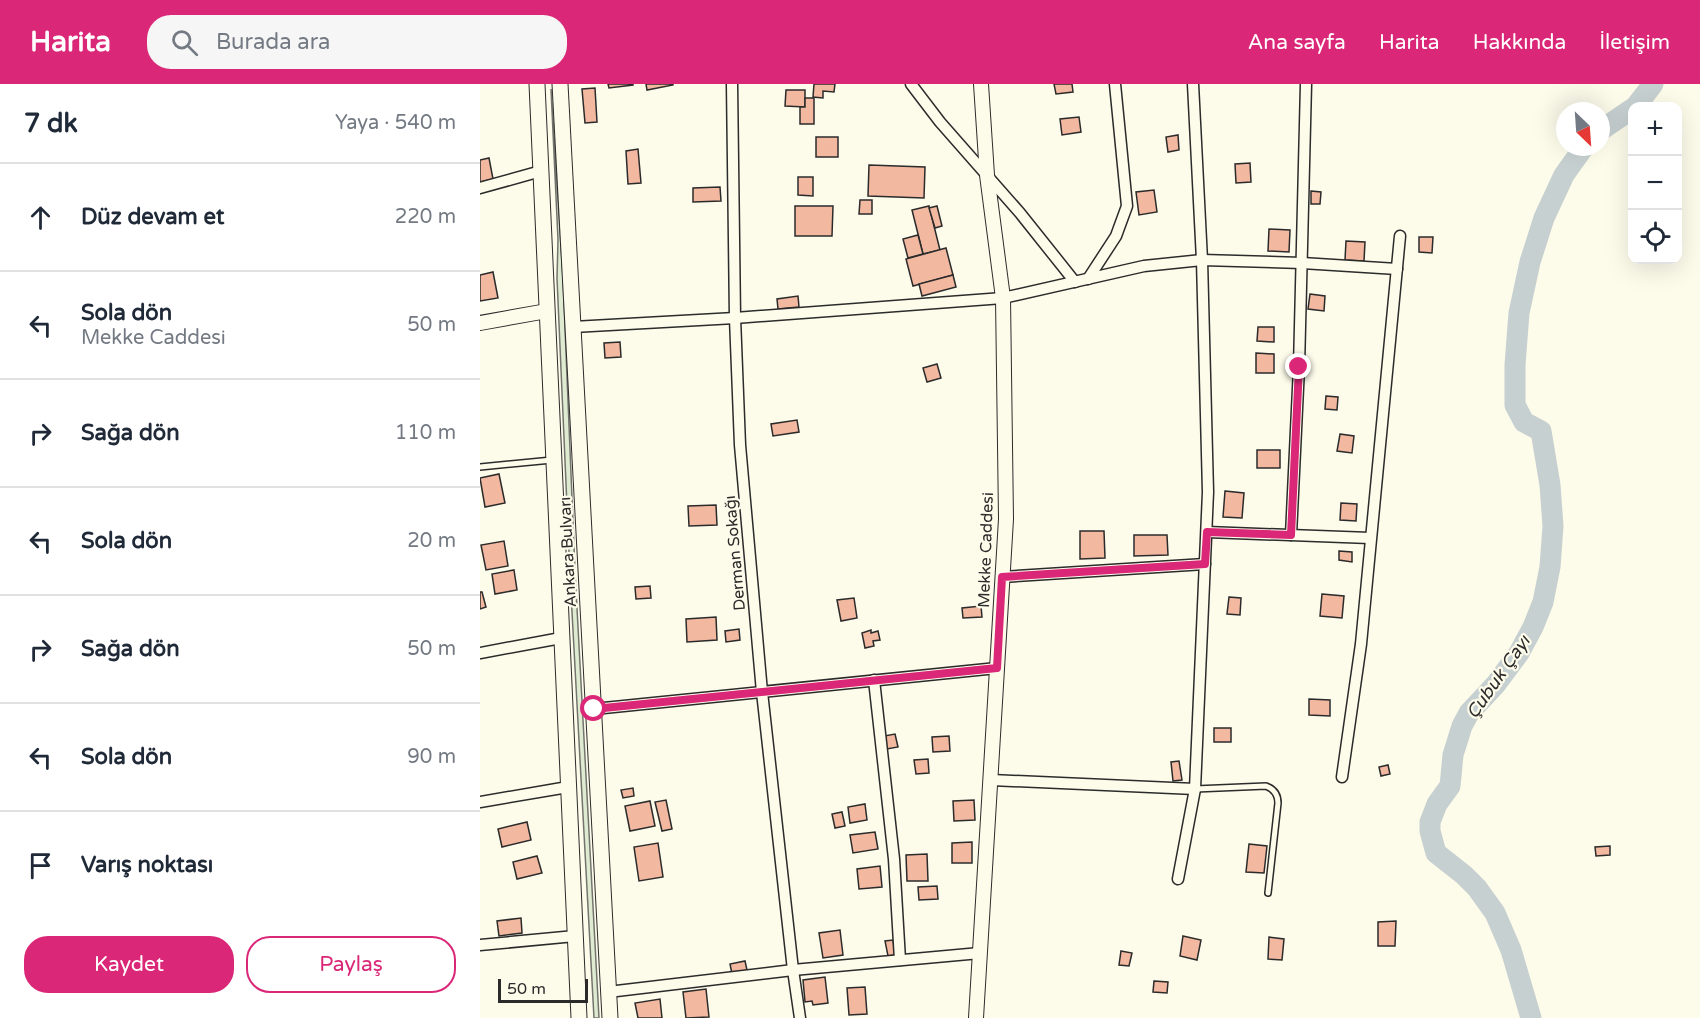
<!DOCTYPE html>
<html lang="tr">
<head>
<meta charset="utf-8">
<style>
	:root { --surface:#fff; --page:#f6f6f7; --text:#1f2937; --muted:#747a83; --line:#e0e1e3; --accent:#db2777 }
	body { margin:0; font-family:"Varela Round",sans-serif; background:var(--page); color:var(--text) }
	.controls { position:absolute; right:18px; top:18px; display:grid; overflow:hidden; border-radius:12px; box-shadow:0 6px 24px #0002 }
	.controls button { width:54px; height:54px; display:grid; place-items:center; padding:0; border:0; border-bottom:2px solid var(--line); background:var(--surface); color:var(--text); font:30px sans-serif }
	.compass { position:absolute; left:1076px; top:18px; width:54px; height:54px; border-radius:50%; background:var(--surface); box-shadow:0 6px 24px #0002; rotate:155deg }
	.scale { position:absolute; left:18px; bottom:15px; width:90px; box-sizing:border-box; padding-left:6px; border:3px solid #2b2b2b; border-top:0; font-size:16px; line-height:21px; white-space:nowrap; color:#2b2b2b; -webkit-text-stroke:4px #fdfbea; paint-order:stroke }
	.stop { position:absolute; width:18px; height:18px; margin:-14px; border:4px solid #db2777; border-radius:50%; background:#fff }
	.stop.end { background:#db2777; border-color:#fff; box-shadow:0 2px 6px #0008 }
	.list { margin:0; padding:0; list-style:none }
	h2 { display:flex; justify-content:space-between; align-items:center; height:78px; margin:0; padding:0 24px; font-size:26px }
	h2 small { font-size:20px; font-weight:400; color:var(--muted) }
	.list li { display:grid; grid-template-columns:39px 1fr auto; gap:18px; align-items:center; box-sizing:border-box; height:108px; padding:0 24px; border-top:2px solid var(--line) }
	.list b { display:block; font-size:22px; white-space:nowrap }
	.list p { margin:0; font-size:20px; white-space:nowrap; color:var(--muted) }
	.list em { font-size:20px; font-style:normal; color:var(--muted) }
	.actions { display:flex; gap:12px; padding:18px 24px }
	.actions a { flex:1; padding:14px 0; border:2px solid var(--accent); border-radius:24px; text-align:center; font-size:21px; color:var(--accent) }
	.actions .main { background:var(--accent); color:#fff }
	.icon { flex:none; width:33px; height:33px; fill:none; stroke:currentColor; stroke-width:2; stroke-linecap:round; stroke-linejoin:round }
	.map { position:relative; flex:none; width:1220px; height:934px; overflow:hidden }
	header { display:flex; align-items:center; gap:36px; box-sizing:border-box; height:84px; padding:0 30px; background:var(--accent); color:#fff }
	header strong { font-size:28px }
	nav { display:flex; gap:33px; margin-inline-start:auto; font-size:21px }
	.search { width:420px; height:54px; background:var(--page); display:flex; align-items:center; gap:15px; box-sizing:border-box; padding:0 21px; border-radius:24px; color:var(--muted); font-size:22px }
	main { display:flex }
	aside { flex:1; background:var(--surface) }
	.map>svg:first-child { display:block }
</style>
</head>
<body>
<header>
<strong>Harita</strong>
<div class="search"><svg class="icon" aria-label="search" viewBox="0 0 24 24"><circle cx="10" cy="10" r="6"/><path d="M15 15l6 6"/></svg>Burada ara</div>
<nav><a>Ana sayfa</a><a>Harita</a><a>Hakkında</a><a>İletişim</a></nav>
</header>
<main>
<aside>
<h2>7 dk<small>Yaya · 540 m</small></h2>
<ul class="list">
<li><svg class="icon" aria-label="ahead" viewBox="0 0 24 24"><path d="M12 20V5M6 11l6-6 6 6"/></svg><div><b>Düz devam et</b></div><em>220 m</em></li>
<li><svg class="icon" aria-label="left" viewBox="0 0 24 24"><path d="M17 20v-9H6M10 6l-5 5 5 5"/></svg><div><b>Sola dön</b><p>Mekke Caddesi</p></div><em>50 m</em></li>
<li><svg class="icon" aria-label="right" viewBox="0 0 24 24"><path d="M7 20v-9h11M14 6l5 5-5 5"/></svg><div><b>Sağa dön</b></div><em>110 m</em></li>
<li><svg class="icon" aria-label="left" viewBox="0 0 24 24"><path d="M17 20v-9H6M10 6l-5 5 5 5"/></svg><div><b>Sola dön</b></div><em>20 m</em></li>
<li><svg class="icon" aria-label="right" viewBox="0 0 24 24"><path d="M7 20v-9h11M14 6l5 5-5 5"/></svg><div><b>Sağa dön</b></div><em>50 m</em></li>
<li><svg class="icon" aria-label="left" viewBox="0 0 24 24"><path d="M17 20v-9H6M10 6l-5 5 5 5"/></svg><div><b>Sola dön</b></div><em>90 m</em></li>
<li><svg class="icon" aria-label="arrive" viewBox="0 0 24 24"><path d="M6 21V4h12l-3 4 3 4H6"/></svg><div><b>Varış noktası</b></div></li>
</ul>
<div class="actions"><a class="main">Kaydet</a><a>Paylaş</a></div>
</aside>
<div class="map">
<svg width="1220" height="934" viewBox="0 0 1220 934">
	<rect width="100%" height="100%" fill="#fdfbea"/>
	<path fill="#deebd1" stroke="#74746e" stroke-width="1.5" d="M71 5 83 195 95 487 119 934H114L90 491 77 194 78 156Z"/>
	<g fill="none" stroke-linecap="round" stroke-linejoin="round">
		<g stroke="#c7d0d0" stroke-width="21">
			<path d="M1156 22 1173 0"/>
			<path d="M1121 46 1152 25"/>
			<path d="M1051 934 1031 866 1015 829 997 804 984 791 956 769 950 747V738L957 720 970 702 973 671 982 642 989 629 1016 600 1039 569 1053 543 1063 518 1070 483 1073 442 1070 401 1061 347 1044 338 1035 321V281L1039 229 1050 178 1064 134 1084 91 1104 63"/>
		</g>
	</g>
	<g fill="#f2b8a0" stroke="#2b2b2b" stroke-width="1.5">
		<path d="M128 0H153V1L129 4Z"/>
		<path d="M166 0H193V1L167 6Z"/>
		<path d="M334 0H355L354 8 343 7V14L333 13Z"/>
		<path d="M574 0H592L593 8 576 10Z"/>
		<path d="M115 4 117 38 105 39 102 5Z"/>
		<path d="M306 6H325V23L305 22Z"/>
		<path d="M325 14H334V40H320V23H325Z"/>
		<path d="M599 33 601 48 582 51 580 35Z"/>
		<path d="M698 51 699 66 688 68 686 53Z"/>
		<rect x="336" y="53" width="22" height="20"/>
		<path d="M158 65 161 99 148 100 146 67Z"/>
		<path d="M9 74 13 95 0 98V76Z"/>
		<path d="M770 79 771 98 756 99 755 80Z"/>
		<path d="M389 81 445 83 444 114 388 112Z"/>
		<path d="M318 93H333V112L318 111Z"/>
		<path d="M240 103 241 117 213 118V104Z"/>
		<path d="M674 106 677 128 659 131 656 108Z"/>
		<path d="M831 107 841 108 840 120H831Z"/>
		<path d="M380 116H392V130H379Z"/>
		<path d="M315 122H353L352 152H315Z"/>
		<path d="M449 122 460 166 443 170 432 126Z"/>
		<path d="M457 122 462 142 455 144 449 124Z"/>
		<path d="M789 145 810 146 809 168 788 167Z"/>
		<path d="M438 151 443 170 428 174 423 155Z"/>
		<path d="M939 153H953L952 169 939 168Z"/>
		<path d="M866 157 885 158 884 177 865 176Z"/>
		<path d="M466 164 473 191 433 202 426 175Z"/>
		<path d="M13 188 18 214 0 217V191Z"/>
		<path d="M473 191 476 203 442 212 439 200Z"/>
		<path d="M830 210 845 212 844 227 828 225Z"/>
		<path d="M318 212 319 223 298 225 297 215Z"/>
		<path d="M778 243H794V258L777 257Z"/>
		<path d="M140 258 141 273 125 274 124 259Z"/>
		<path d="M776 269 794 270V289H776Z"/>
		<path d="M457 280 461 294 447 298 443 284Z"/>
		<path d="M846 312 858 313 857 326 845 325Z"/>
		<path d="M317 336 319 348 293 352 291 340Z"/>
		<path d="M860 350 874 352 872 369 857 367Z"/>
		<rect x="777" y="366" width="23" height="18"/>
		<path d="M19 390 25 419 5 423 0 394Z"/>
		<path d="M745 407 764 409 762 434 743 433Z"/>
		<path d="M861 419 877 420 876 437 860 436Z"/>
		<path d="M236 421 237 441 209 442 208 422Z"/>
		<path d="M600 447H624L625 474 600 475Z"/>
		<path d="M654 451H687L688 471 654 472Z"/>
		<path d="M24 457 28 482 6 486 1 461Z"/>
		<path d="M859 467 872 468V478L859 476Z"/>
		<path d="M34 486 37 506 15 510 12 490Z"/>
		<path d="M170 502 171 514 156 515 155 503Z"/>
		<path d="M0 508H2L6 523 0 525Z"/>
		<path d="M842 510 864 512 862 534 840 532Z"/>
		<path d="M749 513 761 514 760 531 747 530Z"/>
		<path d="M374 514 377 534 361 537 357 516Z"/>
		<path d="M501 522 502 533 483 534 482 524Z"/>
		<path d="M236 533 237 556 207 558 206 535Z"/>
		<path d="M259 545 260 556 246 558 245 547Z"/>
		<path d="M391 546V549L398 547 400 556 393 557 394 562 385 564 382 549Z"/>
		<path d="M829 615 850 616V632L829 631Z"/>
		<rect x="734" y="644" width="17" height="14"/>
		<path d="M415 650 418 663 407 665 404 652Z"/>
		<path d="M469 652 470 667 453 668 452 653Z"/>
		<path d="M448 675 449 689 436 690 434 676Z"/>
		<path d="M699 677 702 696 693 697 691 678Z"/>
		<path d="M908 681 910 690 901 692 899 683Z"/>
		<path d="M153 704 154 712 143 714 141 706Z"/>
		<path d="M186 716 192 745 182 747 175 718Z"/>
		<path d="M494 716 495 736 474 737 473 717Z"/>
		<path d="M170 717 175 742 150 747 145 722Z"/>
		<path d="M385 720 387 736 370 739 368 723Z"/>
		<path d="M362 728 365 742 355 744 352 730Z"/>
		<path d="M47 738 51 756 22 763 18 745Z"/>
		<path d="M395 748 398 765 373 769 370 751Z"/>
		<path d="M492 758V779H472V759Z"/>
		<path d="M178 759 183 793 159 797 154 763Z"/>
		<path d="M769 760 787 762 784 789 766 788Z"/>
		<path d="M1130 762V771L1116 772 1115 763Z"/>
		<path d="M447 770 448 797H427L426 771Z"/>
		<path d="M57 772 62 789 37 795 33 778Z"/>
		<path d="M400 782 402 803 379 805 377 785Z"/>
		<path d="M457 802 458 815 439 816 438 803Z"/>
		<path d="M41 834 42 849 19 852 17 837Z"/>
		<path d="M916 837 915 862H898V838Z"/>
		<path d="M360 846 363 871 343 874 339 849Z"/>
		<path d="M703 852 721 856 717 876 700 872Z"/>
		<path d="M789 853 804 855 802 876 788 875Z"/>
		<path d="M413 856 415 871 408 872 405 857Z"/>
		<path d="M641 867 652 869 649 882 639 881Z"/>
		<path d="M265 877 267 886 252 890 250 880Z"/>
		<path d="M345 893 348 919 333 921 332 917 325 918 323 896Z"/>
		<path d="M674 897 688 898 687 909 673 908Z"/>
		<path d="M385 903 387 930 369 931 367 904Z"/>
		<path d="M226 905 229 933 206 934 203 908Z"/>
		<path d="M180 915 182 934H158L155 919Z"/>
	</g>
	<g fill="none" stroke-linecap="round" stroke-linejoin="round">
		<defs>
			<g id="service">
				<path d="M0 383 72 376"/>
				<path d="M715 705 786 702C794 705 798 710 798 719L788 809"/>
			</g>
			<g id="minor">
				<path d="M252 0 255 234 260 361 282 608 313 886 320 934"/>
				<path d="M431 0 460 38 540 129 595 198"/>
				<path d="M0 104 61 87"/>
				<path d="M608 195 636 152 647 122 635 0"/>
				<path d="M93 243 255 234 523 214 664 182 722 176 822 179 917 185"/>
				<path d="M727 448 890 454"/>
				<path d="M811 451 819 283 826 0"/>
				<path d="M522 493 725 480"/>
				<path d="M0 569 81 554"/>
				<path d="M394 596 414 775 420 876"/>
				<path d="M114 625 517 584"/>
				<path d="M862 693 881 560 920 152"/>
				<path d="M511 696 715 705"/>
				<path d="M0 718 88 703"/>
				<path d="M698 795 715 705 728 408 722 176 713 0"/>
				<path d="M0 861 95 852"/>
				<path d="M128 908 313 886 500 869"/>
			</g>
			<g id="tertiary">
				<path d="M0 239 67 227"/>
				<path d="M496 934 526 435 523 214 507 91 501 0"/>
			</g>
			<g id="secondary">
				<path d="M57 0 99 934"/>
				<path d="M80 0 130 934"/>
			</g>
		</defs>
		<use href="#service" stroke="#2b2b2b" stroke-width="8"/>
		<use href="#minor" stroke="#2b2b2b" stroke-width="13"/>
		<use href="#tertiary" stroke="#2b2b2b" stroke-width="16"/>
		<use href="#secondary" stroke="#2b2b2b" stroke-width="17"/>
		<use href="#service" stroke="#fdfbea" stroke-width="5"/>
		<use href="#minor" stroke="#fdfbea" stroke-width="10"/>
		<use href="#tertiary" stroke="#fdfbea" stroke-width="14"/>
		<use href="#secondary" stroke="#fdfbea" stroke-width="15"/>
	</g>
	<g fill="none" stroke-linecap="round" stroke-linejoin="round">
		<path stroke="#db2777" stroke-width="8" d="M114 625 517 584 522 493 725 480 727 448 811 451 819 283"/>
	</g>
	<g text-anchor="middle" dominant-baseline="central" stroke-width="4.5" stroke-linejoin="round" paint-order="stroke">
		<g font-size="16" fill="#2b2b2b" stroke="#fdfbea">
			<text transform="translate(506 466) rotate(-88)">Mekke Caddesi</text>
			<text transform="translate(88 468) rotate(-93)">Ankara Bulvarı</text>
			<text transform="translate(255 469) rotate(-95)">Derman Sokağı</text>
		</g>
		<g font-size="18" font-style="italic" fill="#2b2b2b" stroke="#fdfbea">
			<text transform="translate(1018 593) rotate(-55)">Çubuk Çayı</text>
		</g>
	</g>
</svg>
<div class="controls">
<button>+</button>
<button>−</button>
<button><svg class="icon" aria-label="locate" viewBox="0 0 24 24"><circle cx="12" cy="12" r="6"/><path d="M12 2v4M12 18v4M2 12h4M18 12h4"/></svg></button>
</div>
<svg class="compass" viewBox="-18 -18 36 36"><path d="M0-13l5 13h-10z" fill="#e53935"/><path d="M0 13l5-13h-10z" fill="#747a83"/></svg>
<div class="scale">50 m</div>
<div class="stop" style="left:114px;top:625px"></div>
<div class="stop end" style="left:819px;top:283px"></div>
</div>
</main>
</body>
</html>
